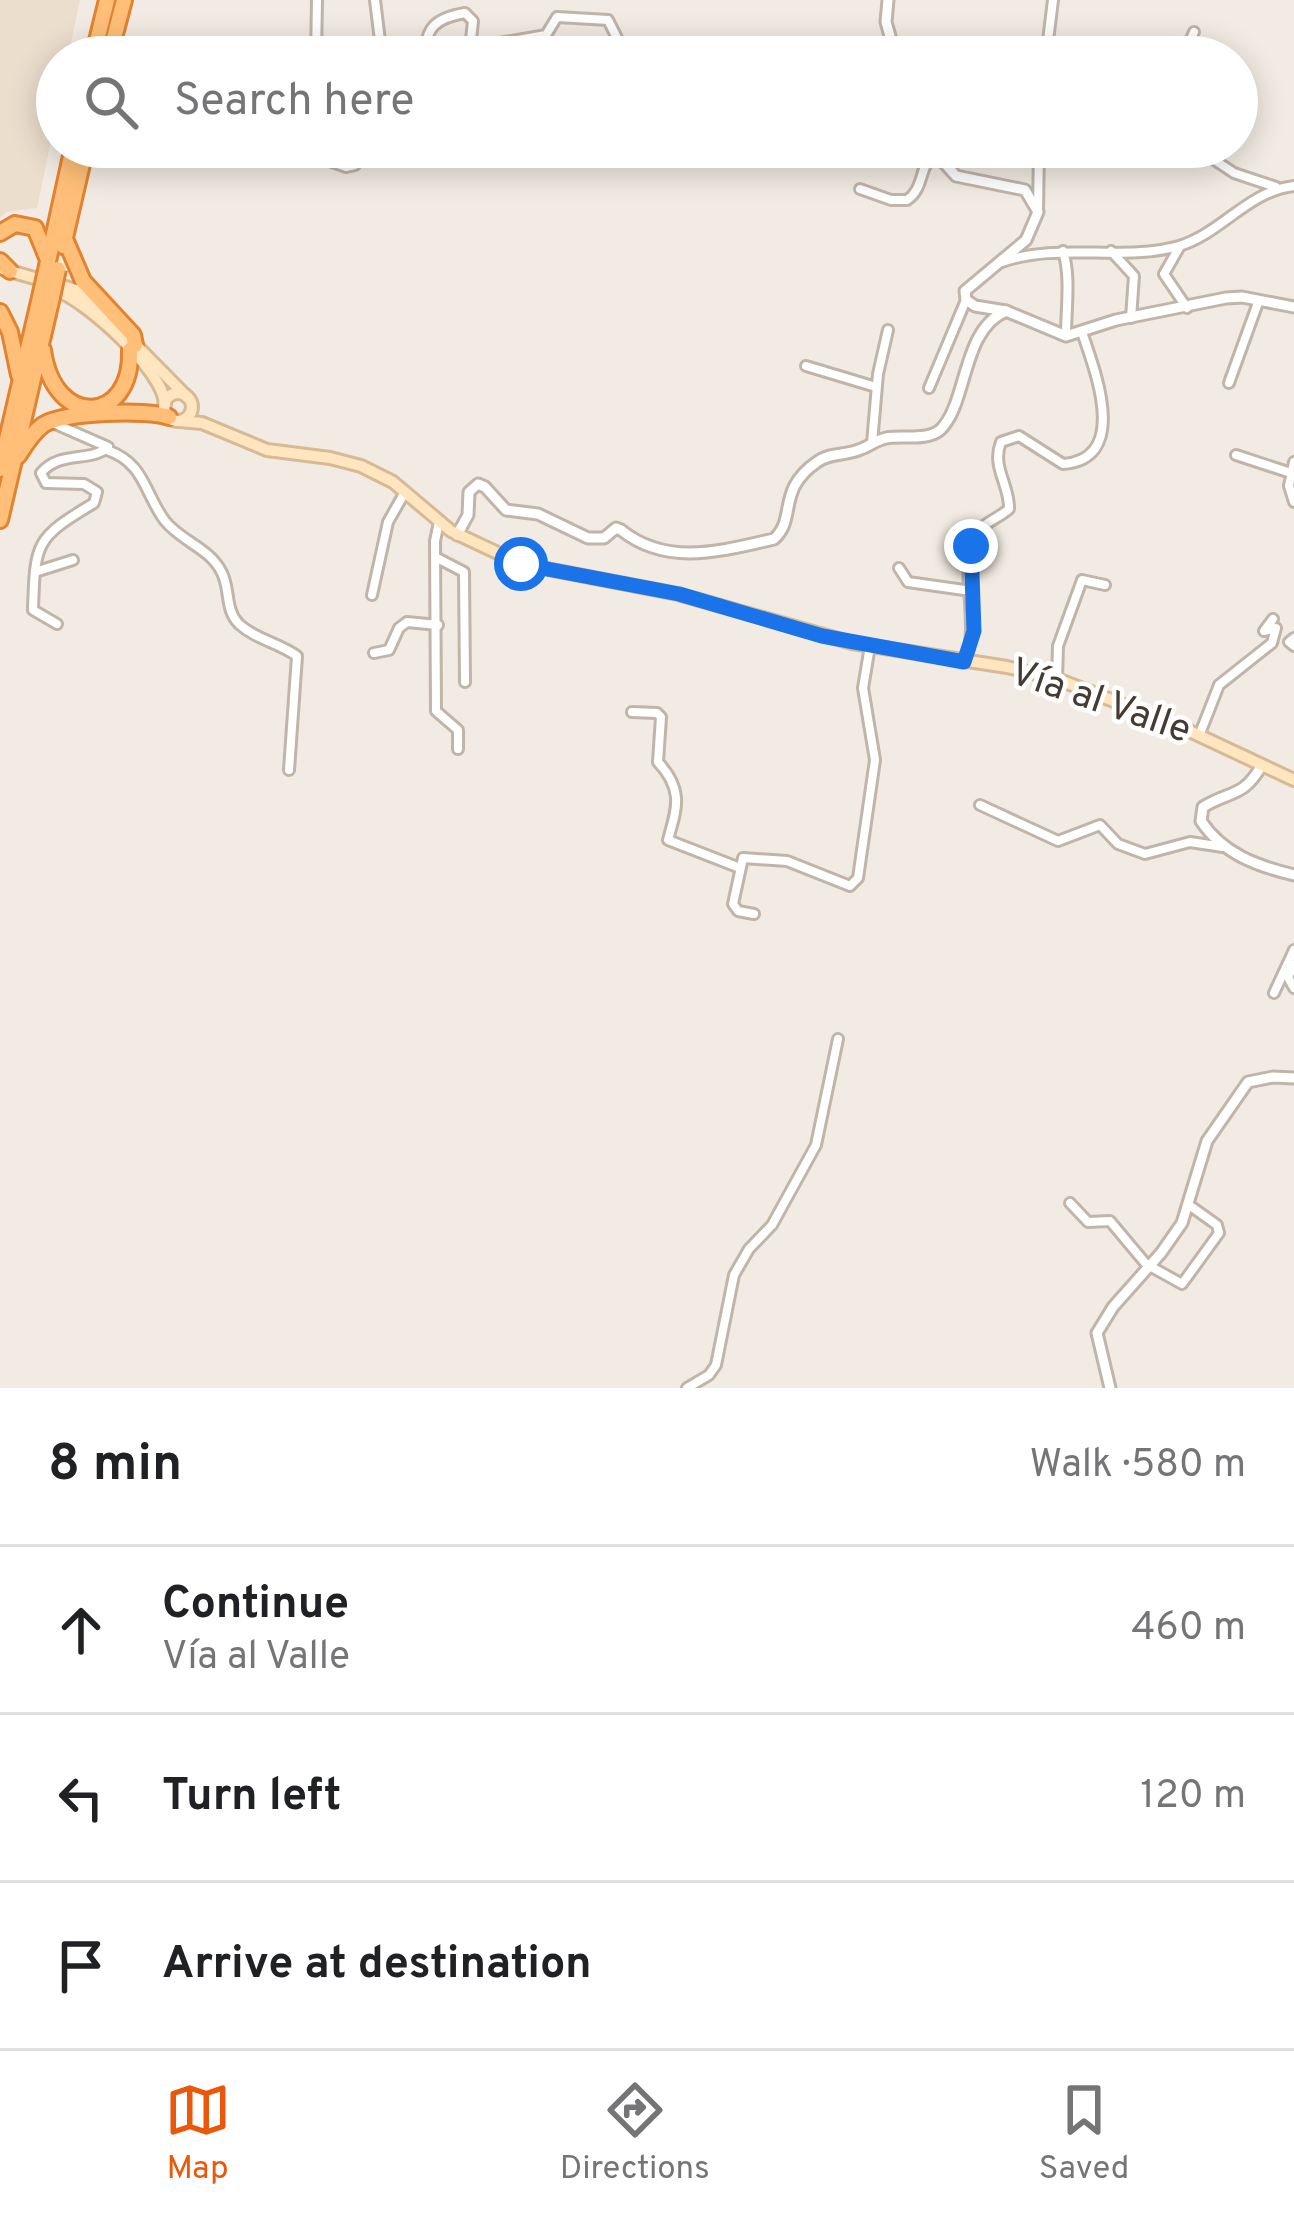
<!DOCTYPE html>
<html lang="en">
<head>
<meta charset="utf-8">
<style>
	:root { --surface:#fff; --page:#f6f6f6; --text:#202124; --muted:#757577; --line:#e0e0e0; --accent:#ea580c }
	body { margin:0; font-family:Overpass,sans-serif; background:var(--page); color:var(--text) }
	.stop { position:absolute; width:36px; height:36px; margin:-27px; border:9px solid #1a73e8; border-radius:50%; background:#fff }
	.stop.end { background:#1a73e8; border-color:#fff; box-shadow:0 3px 12px #0008 }
	.list { margin:0; padding:0; list-style:none }
	h2 { display:flex; justify-content:space-between; align-items:center; height:156px; margin:0; padding:0 48px; font-size:51px }
	h2 small { font-size:39px; font-weight:400; color:var(--muted) }
	.list li { display:grid; grid-template-columns:78px 1fr auto; gap:36px; align-items:center; box-sizing:border-box; height:168px; padding:0 48px; border-top:3px solid var(--line) }
	.list b { display:block; font-size:45px; white-space:nowrap }
	.list p { margin:0; font-size:39px; white-space:nowrap; color:var(--muted) }
	.list em { font-size:39px; font-style:normal; color:var(--muted) }
	.icon { flex:none; width:66px; height:66px; fill:none; stroke:currentColor; stroke-width:2; stroke-linecap:round; stroke-linejoin:round }
	.map { position:relative; flex:none; width:1294px; height:1388px; overflow:hidden }
	.search { position:absolute; background:var(--surface); box-shadow:0 6px 30px #0003; left:36px; right:36px; top:36px; height:132px; display:flex; align-items:center; gap:30px; box-sizing:border-box; padding:0 42px; border-radius:66px; color:var(--muted); font-size:45px }
	.sheet { height:660px; background:var(--surface) }
	nav { display:flex; justify-content:space-around; align-items:center; box-sizing:border-box; height:168px; border-top:3px solid var(--line); background:var(--surface); font-size:33px; color:var(--muted) }
	nav a { display:grid; justify-items:center; gap:6px }
	nav .on { color:var(--accent) }
	.map>svg:first-child { display:block }
</style>
</head>
<body>
<div class="map">
<svg width="1294" height="1388" viewBox="0 0 1294 1388">
	<rect width="100%" height="100%" fill="#f2ebe3"/>
	<path fill="#ecdecd" d="M0 0H80L68 57H57V112L37 208 6 212 0 218Z"/>
	<g fill="none" stroke-linecap="round" stroke-linejoin="round">
		<defs>
			<g id="minor">
				<path d="M375 0 382 57"/>
				<path d="M316 57 317 0"/>
				<path d="M425 57C425 27 436 18 465 13L473 21 471 40 476 47 546 35 557 17 608 20 617 38"/>
				<path d="M1046 57 1053 0"/>
				<path d="M1183 57 1194 32"/>
				<path d="M289 147 346 167 355 165 360 147"/>
				<path d="M1195 147 1234 173 1276 187"/>
				<path d="M860 189 891 200H907C924 189 919 168 933 154"/>
				<path d="M1038 211 1039 147"/>
				<path d="M1180 246 1164 274 1187 308"/>
				<path d="M1063 251C1071 278 1066 307 1066 336"/>
				<path d="M1111 251 1134 276 1131 318"/>
				<path d="M1002 262C1059 242 1122 262 1179 246 1222 233 1248 191 1294 186"/>
				<path d="M806 366 876 387"/>
				<path d="M1229 383 1259 300"/>
				<path d="M929 388 966 300"/>
				<path d="M51 422 108 447C90 463 60 450 41 473L46 483 84 484 97 492 94 503C36 538 35 541 33 610L57 624"/>
				<path d="M872 443 878 374 888 330"/>
				<path d="M107 450C145 463 144 493 165 521 181 541 209 548 221 571 231 588 224 609 239 624 255 639 279 643 297 656L289 770"/>
				<path d="M1236 455 1291 473"/>
				<path d="M1294 462 1289 486 1294 502"/>
				<path d="M439 522 435 541 436 711 458 730V749"/>
				<path d="M437 558 464 572 465 682"/>
				<path d="M899 568 908 582 971 591"/>
				<path d="M35 572 73 560"/>
				<path d="M372 595 388 522 405 492"/>
				<path d="M1294 638 1289 642 1294 646"/>
				<path d="M374 653 389 650 399 628 407 622 438 625"/>
				<path d="M965 661C982 624 955 558 978 531 986 522 1000 517 1009 509 1010 485 991 467 1001 442L1019 436 1063 464C1131 459 1094 369 1082 332"/>
				<path d="M1057 679 1058 646 1082 580 1105 585"/>
				<path d="M632 712 657 713 661 717 658 762C685 791 676 810 668 840L740 868"/>
				<path d="M1199 736 1219 685 1272 643 1276 628 1264 631 1273 619"/>
				<path d="M980 805 1058 841 1100 825 1118 844 1145 854 1190 842 1223 847"/>
				<path d="M754 914 738 911 733 904 743 858 787 861 850 886 858 878 875 760 863 688 870 646"/>
				<path d="M1294 965 1288 977 1294 988"/>
				<path d="M1274 993 1294 950"/>
				<path d="M1070 1203 1088 1222 1110 1221 1146 1264 1182 1284 1219 1233 1217 1225 1189 1205"/>
				<path d="M687 1388 709 1375 716 1365 734 1275 749 1249 772 1225 816 1145 838 1039"/>
			</g>
			<g id="tertiary">
				<path d="M888 0 886 22 896 57"/>
				<path d="M930 147 956 176 1025 190 1038 212 1026 240 965 291 966 300 975 306 1006 311 1066 336 1116 320 1226 298 1242 297 1294 307"/>
				<path d="M457 535 468 515 469 492 478 484 485 487 506 510 538 514 588 538H604L616 528 621 530C667 567 721 551 774 539 797 519 776 490 817 462 830 452 846 456 861 449 870 446 876 440 886 438 902 435 927 441 940 430 968 404 961 330 1006 311"/>
				<path d="M1262 765C1243 798 1231 790 1203 807L1201 821C1223 854 1257 866 1294 875"/>
				<path d="M1110 1388 1097 1333 1113 1307 1161 1253 1182 1223 1207 1141 1248 1082 1273 1077 1294 1078"/>
			</g>
			<g id="secondary">
				<path d="M3 269 76 290 113 323"/>
				<path d="M55 290C86 300 165 372 165 405"/>
				<path d="M131 340 187 397"/>
				<circle cx="178" cy="407" r="14"/>
				<path d="M179 421 202 423 267 450 330 458 361 466 393 482 451 531 521 564 678 594 852 643 1007 667 1057 679 1181 727 1294 780"/>
			</g>
			<g id="trunk">
				<path d="M93 57 107 0"/>
				<path d="M109 57 124 0"/>
				<path d="M0 233 15 224 35 228 48 260"/>
				<path d="M65 239 83 281 133 335 135 345"/>
				<path d="M63 246 86 147"/>
				<path d="M0 261 10 271"/>
				<path d="M47 266 73 147"/>
				<path d="M0 312 10 332 19 375"/>
				<path d="M43 350C54 430 133 424 130 350"/>
				<path d="M18 456C25 445 32 433 43 425 61 412 148 409 169 417"/>
				<path d="M0 469 41 293"/>
				<path d="M0 520 52 297"/>
			</g>
		</defs>
		<use href="#minor" stroke="#c1b4a9" stroke-width="14"/>
		<use href="#tertiary" stroke="#c1b4a9" stroke-width="15"/>
		<use href="#secondary" stroke="#d7ba94" stroke-width="16"/>
		<use href="#trunk" stroke="#e1832f" stroke-width="20"/>
		<use href="#minor" stroke="#fff" stroke-width="8"/>
		<use href="#tertiary" stroke="#fff" stroke-width="9"/>
		<use href="#secondary" stroke="#ffe6c1" stroke-width="10"/>
		<use href="#trunk" stroke="#ffbf79" stroke-width="14"/>
		<defs>
			<g id="trunk-bridge">
				<path d="M41 293 47 266"/>
				<path d="M52 297 58 269"/>
			</g>
		</defs>
		<use href="#trunk-bridge" stroke="#e1832f" stroke-width="20" stroke-linecap="butt"/>
		<use href="#trunk-bridge" stroke="#ffbf79" stroke-width="14"/>
	</g>
	<g fill="none" stroke-linecap="round" stroke-linejoin="round">
		<path stroke="#1a73e8" stroke-width="15" d="M521 564 679 594 822 636 964 662 974 631 971 546"/>
	</g>
	<g text-anchor="middle" dominant-baseline="central" stroke-width="9" stroke-linejoin="round" paint-order="stroke">
		<g font-size="39" fill="#443b33" stroke="#fff">
			<text transform="translate(1100 703) rotate(19)">Vía al Valle</text>
		</g>
	</g>
</svg>
<div class="stop" style="left:521px;top:564px"></div>
<div class="stop end" style="left:971px;top:546px"></div>
<div class="search"><svg class="icon" aria-label="search" viewBox="0 0 24 24"><circle cx="10" cy="10" r="6"/><path d="M15 15l6 6"/></svg>Search here</div>
</div>
<section class="sheet">
<h2>8 min<small>Walk · 580 m</small></h2>
<ul class="list">
<li><svg class="icon" aria-label="ahead" viewBox="0 0 24 24"><path d="M12 20V5M6 11l6-6 6 6"/></svg><div><b>Continue</b><p>Vía al Valle</p></div><em>460 m</em></li>
<li><svg class="icon" aria-label="left" viewBox="0 0 24 24"><path d="M17 20v-9H6M10 6l-5 5 5 5"/></svg><div><b>Turn left</b></div><em>120 m</em></li>
<li><svg class="icon" aria-label="arrive" viewBox="0 0 24 24"><path d="M6 21V4h12l-3 4 3 4H6"/></svg><div><b>Arrive at destination</b></div></li>
</ul>
</section>
<nav>
<a class="on"><svg class="icon" aria-label="map" viewBox="0 0 24 24"><path d="M3 6l6-2 6 2 6-2v14l-6 2-6-2-6 2zM9 4v14M15 6v14"/></svg>Map</a>
<a><svg class="icon" aria-label="directions" viewBox="0 0 24 24"><path d="M12 3l9 9-9 9-9-9zM9 14v-3h6M13 9l2 2-2 2"/></svg>Directions</a>
<a><svg class="icon" aria-label="saved" viewBox="0 0 24 24"><path d="M7 4h10v16l-5-4-5 4z"/></svg>Saved</a>
</nav>
</body>
</html>
